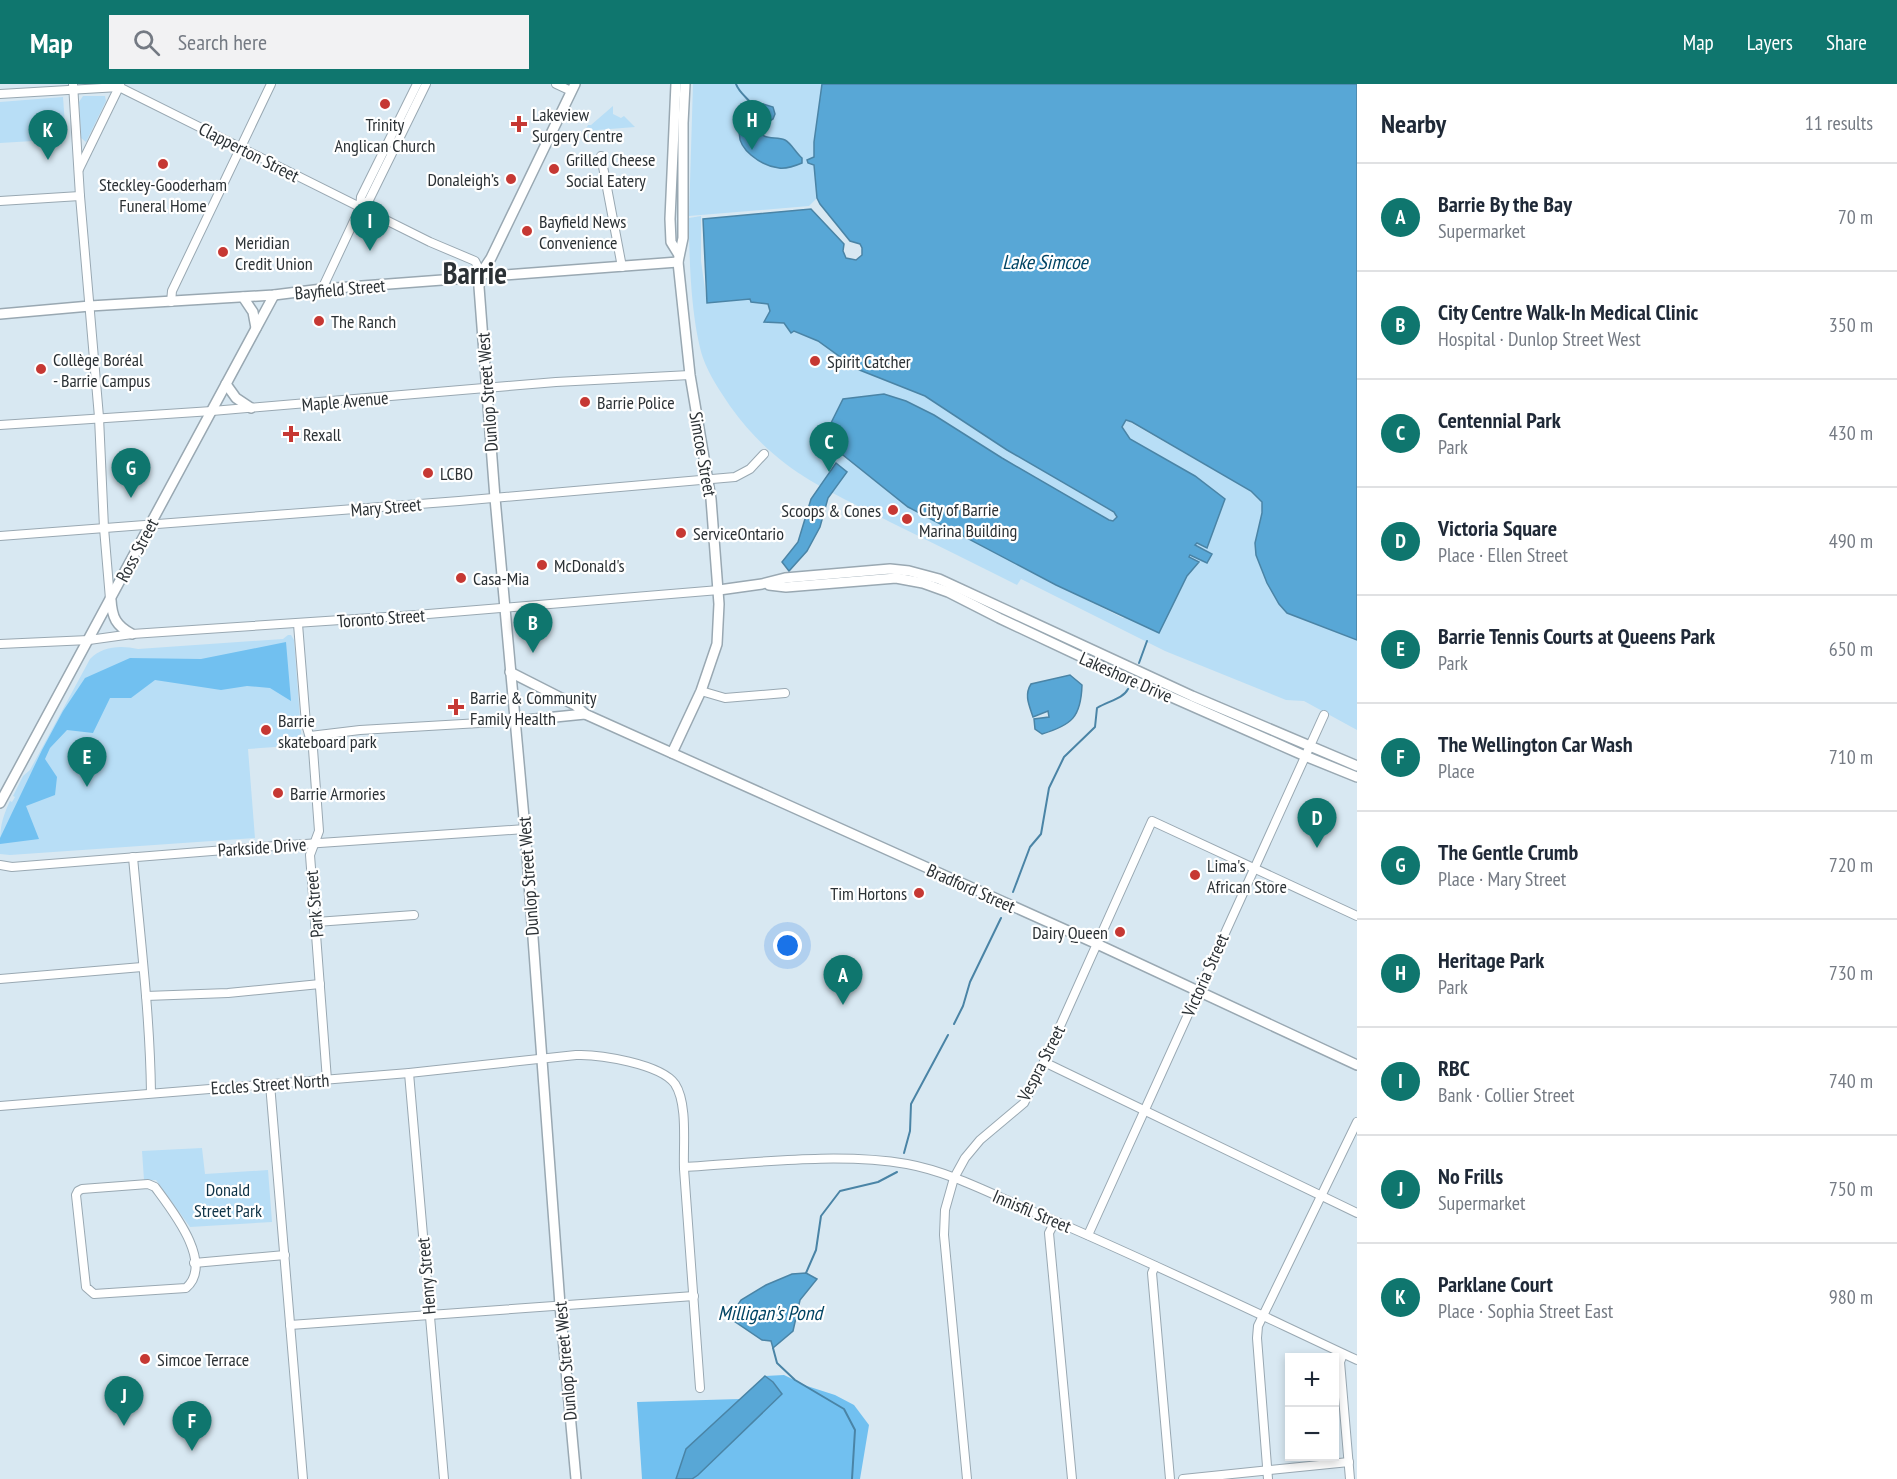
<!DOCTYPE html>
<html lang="en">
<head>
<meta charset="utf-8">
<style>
	:root { --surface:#fff; --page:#f2f2f3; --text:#1f2937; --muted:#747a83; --line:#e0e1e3; --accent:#0f766e }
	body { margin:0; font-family:"PT Sans Narrow",sans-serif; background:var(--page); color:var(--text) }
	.controls { position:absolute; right:18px; bottom:18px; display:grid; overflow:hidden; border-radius:0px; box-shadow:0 3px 9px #0003 }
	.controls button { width:54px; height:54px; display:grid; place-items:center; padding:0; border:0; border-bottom:2px solid var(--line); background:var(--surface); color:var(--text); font:30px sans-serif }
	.you { position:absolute; left:788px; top:862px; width:21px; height:21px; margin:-15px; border:4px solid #fff; border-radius:50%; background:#1a73e8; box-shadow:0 0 0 9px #1a73e833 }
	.badge { display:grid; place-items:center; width:39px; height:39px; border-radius:50%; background:var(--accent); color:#fff; font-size:20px; font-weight:700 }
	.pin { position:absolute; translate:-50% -50px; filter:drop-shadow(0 2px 3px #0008) }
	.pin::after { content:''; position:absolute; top:32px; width:21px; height:18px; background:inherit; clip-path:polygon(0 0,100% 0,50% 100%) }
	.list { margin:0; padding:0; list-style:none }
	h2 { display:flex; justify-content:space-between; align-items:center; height:78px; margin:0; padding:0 24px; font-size:26px }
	h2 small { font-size:20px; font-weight:400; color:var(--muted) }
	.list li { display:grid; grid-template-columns:39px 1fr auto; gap:18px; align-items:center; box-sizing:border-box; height:108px; padding:0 24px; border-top:2px solid var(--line) }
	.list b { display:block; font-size:22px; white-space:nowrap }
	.list p { margin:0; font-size:20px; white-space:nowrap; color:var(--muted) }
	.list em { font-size:20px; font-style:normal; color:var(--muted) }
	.icon { flex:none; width:33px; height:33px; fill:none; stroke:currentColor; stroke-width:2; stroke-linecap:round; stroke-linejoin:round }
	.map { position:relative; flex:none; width:1357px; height:1395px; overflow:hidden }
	header { display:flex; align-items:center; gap:36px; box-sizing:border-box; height:84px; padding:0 30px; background:var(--accent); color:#fff }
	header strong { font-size:28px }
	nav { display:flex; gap:33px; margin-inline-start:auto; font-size:21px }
	.search { width:420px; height:54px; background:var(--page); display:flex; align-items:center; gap:15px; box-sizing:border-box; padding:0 21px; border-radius:0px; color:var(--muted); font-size:22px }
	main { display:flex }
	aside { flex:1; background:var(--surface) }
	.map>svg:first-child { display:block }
</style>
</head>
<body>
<header>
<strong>Map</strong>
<div class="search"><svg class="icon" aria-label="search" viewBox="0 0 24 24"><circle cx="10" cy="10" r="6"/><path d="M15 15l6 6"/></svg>Search here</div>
<nav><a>Map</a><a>Layers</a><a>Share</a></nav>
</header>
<main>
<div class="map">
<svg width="1357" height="1395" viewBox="0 0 1357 1395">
	<rect width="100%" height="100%" fill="#d8e8f2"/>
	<g fill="#b8def6">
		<path d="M693 0H822L814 58V73L808 76 814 81 817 114 809 122 689 132Z"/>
		<path d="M83 12H105L106 17 86 58 81 54 79 18Z"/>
		<path d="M63 13 66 55 0 59V18Z"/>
		<path d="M613 22V30L621 34 624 32 635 43 585 47 588 41H591Z"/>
		<path d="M701 132V177L707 219 750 215 751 218 768 220 770 227 764 238 784 239 791 248 794 247 818 257 857 285 925 312 1007 366 1116 430 1115 436H1109C1073 416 1037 396 1002 374 963 350 928 324 884 311L836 367 908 423 1042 494 1123 534 1173 517 1187 492 1199 479 1189 473 1190 470 1208 479 1212 470 1195 461 1196 459 1207 464 1225 416 1195 392 1130 355 1122 343 1126 336 1251 407 1262 418V429L1255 459 1256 471 1267 499 1287 529 1357 556V646L1304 617 1286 616 1165 567 1021 495 1017 501C975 480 933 459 890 438 823 404 776 386 730 322 720 307 709 291 703 274 691 236 689 174 689 134Z"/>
		<path d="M288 551H291L294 556 302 661 248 665 255 754 10 771 0 770C0 747 0 738 10 717L12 718 15 713 13 712 23 692 30 686 90 575C102 562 121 561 138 565L283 555Z"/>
		<path d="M202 1064 205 1090 268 1086 272 1138 190 1143 156 1096H144L142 1067Z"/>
	</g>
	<g fill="#71c0f0">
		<path d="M286 558 291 617 270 604 247 602 221 606 155 596 131 614H110L93 649 67 646 50 664 45 675 57 693 55 711 26 722 39 755 0 760V754L42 666 63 627 85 594 130 574 201 575Z"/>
		<path d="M784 1291 807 1302 835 1311 854 1321 869 1341 860 1395H692L782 1310 773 1298 765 1292Z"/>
		<path d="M740 1315 686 1365 676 1395H642L637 1318Z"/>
	</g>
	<g fill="#58a7d6" stroke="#4a84a6" stroke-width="1.5">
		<path d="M822 0H1357V556L1287 529 1279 520 1267 499 1256 471 1255 459 1262 429V418L1251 407 1132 338 1126 336 1122 343 1130 355 1195 392 1225 415 1207 464 1197 459 1195 461 1212 470 1207 479 1190 471 1189 473 1199 478 1187 492 1159 549 1056 501 908 423 823 355 843 315 884 310 906 317 934 331 1002 374 1109 436 1113 437 1117 433 1114 428 1007 366 925 312 857 285 818 257 794 247 791 249 784 239 764 238 770 227 768 220 751 218 750 215 707 219 703 135 811 125 844 160 843 167 846 174 856 176 862 171V164L860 160 850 157 820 120 817 114 814 81 808 79 807 76 814 73V58Z"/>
		<path d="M763 20 773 23 775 30 773 35 762 42V47L764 52C771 55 778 53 785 56 791 59 796 69 802 74V79C795 82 787 85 779 84 762 82 735 65 740 45 742 39 748 36 751 30V24Z"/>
		<path d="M836 379 847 388 828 414 820 443 807 467 789 487 782 478 798 458 811 415Z"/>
		<path d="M1070 591 1082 601C1081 633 1072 641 1042 650L1035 645 1034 635 1049 633 1048 627 1033 633C1029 621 1024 611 1031 600Z"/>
		<path d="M806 1189 817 1195 800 1216 793 1247 773 1264 771 1257 762 1256 734 1237 733 1228 741 1216 766 1201 792 1190Z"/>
		<path d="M765 1292 773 1298 782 1310 698 1391 692 1395H676L686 1365Z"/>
	</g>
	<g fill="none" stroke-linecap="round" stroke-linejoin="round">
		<g stroke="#4a84a6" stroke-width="2">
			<path d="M736 0C739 9 749 15 754 23"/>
			<path d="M1139 579 1147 557"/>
			<path d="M1013 808 1030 763 1041 750 1049 704 1064 673 1095 643 1097 624C1108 617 1123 615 1128 605"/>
			<path d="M954 940 963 922 970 898 1001 834"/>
			<path d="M904 1069 910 1047 911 1020 948 951"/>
			<path d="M806 1189 816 1166 821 1132 840 1107 878 1098 897 1088"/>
			<path d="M773 1264 777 1279 795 1296 844 1325 855 1346 852 1395"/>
		</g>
		<defs>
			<g id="minor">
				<path d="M73 0 80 112 99 333 104 444 110 515"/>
				<path d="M556 0 571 7"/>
				<path d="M0 10 119 3 430 158 475 177 481 189"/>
				<path d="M601 72 622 183"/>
				<path d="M79 85 120 1"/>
				<path d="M0 117 80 112"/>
				<path d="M360 124 369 116 426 0"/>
				<path d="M322 205 360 124 361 113 417 0"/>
				<path d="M171 218 172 207 271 0"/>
				<path d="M0 341 212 327 556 298 690 291"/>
				<path d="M0 452 459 417 735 393 750 385 764 370"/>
				<path d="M298 540 306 640 313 665 319 747 310 771 327 996"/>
				<path d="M0 560 89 556 132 550 416 531 719 506"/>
				<path d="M701 607 725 614 785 609"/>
				<path d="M310 652 360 646 515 637"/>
				<path d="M133 773C140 852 150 930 151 1009"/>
				<path d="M0 781 12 783 261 763 525 745"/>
				<path d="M316 838 414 831"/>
				<path d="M0 895 142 883"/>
				<path d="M146 912 228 909 320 900"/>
				<path d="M1044 978 1357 1129"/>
				<path d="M409 989 444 1395"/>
				<path d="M270 1000 303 1395"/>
				<path d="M0 1022 409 989 576 971C599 970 661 980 675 1000 688 1020 683 1061 684 1085 689 1158 695 1231 700 1304"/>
				<path d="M684 1083C755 1079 837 1068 907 1080 951 1088 993 1111 1034 1128 1143 1174 1250 1226 1357 1276"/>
				<path d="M148 1100 155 1103C171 1125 215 1179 186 1204L94 1210 86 1203 76 1111 78 1107 82 1105Z"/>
				<path d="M1055 1137 1049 1149 1072 1395"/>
				<path d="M1088 1151 1324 631"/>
				<path d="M194 1179 285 1171"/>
				<path d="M1155 1182 1152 1189 1170 1395"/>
				<path d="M290 1241 694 1212"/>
				<path d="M1343 1270 1340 1278 1350 1395"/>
				<path d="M967 1395 944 1151 945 1126 954 1094 965 1074 980 1056 1024 1019 1044 978 1152 737 1357 832"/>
				<path d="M1183 1395 1349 1378"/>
				<path d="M1268 1395 1257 1254 1258 1242 1357 1038"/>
			</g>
			<g id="major">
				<path d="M575 0 491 174 481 189 479 203 495 414 525 745 560 1221 576 1395"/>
				<path d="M676 0 670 135 671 158 679 171"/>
				<path d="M243 213 253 228 256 244"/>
				<path d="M0 230 90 222 274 211 322 205 469 194 481 189 504 191 678 178"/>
				<path d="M226 300 236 314 251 324"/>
				<path d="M769 501 786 503 896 494 923 499 948 508 999 534 1099 581 1305 672 1357 693"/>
				<path d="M719 506 762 500 785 494 890 485 909 487 939 495 1192 612 1357 682"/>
				<path d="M111 516C112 533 116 542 132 550"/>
				<path d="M510 588 575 621 585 630 1097 860 1357 981"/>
				<path d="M515 637 585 630"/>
				<path d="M672 669 701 607 717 560 719 520 711 415 690 291 678 178 683 154V39L685 0"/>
				<path d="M0 719 274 211"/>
			</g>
		</defs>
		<use href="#minor" stroke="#99a8b2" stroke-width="10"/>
		<use href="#major" stroke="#99a8b2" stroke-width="12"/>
		<use href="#minor" stroke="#fff" stroke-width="8"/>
		<use href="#major" stroke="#fff" stroke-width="9"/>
	</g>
	<g fill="#c63833" stroke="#fff" stroke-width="2">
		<circle cx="385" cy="20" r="6"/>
		<path d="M516 31h6v6h6v6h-6v6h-6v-6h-6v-6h6z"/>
		<circle cx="163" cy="80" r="6"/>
		<circle cx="554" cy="85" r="6"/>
		<circle cx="511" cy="95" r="6"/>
		<circle cx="527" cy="147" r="6"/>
		<circle cx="223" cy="168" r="6"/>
		<circle cx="319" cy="237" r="6"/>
		<circle cx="815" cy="277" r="6"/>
		<circle cx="41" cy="285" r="6"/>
		<circle cx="585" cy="318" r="6"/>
		<path d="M288 341h6v6h6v6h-6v6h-6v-6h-6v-6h6z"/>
		<circle cx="428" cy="389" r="6"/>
		<circle cx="893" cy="426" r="6"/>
		<circle cx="907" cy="435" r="6"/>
		<circle cx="681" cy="449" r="6"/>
		<circle cx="542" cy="481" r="6"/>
		<circle cx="461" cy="494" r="6"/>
		<path d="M453 614h6v6h6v6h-6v6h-6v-6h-6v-6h6z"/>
		<circle cx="266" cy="646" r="6"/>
		<circle cx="278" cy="709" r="6"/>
		<circle cx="1195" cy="791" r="6"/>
		<circle cx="919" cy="809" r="6"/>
		<circle cx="1120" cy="848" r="6"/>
		<circle cx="145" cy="1275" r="6"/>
	</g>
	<g text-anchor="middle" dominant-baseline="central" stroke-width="4.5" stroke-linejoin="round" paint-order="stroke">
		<g font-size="18" fill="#2b3135" stroke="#fff" text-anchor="start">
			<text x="532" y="30">Lakeview<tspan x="532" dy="21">Surgery Centre</tspan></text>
			<text x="385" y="40" text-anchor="middle">Trinity<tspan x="385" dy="21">Anglican Church</tspan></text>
			<text x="566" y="75">Grilled Cheese<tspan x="566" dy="21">Social Eatery</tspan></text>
			<text x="499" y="95" text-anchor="end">Donaleigh’s</text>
			<text x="163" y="100" text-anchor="middle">Steckley-Gooderham<tspan x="163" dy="21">Funeral Home</tspan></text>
			<text x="539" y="137">Bayfield News<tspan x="539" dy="21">Convenience</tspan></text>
			<text x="235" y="158">Meridian<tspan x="235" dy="21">Credit Union</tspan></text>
			<text x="331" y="237">The Ranch</text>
			<text x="53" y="275">Collège Boréal<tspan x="53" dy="21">- Barrie Campus</tspan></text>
			<text x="827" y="277">Spirit Catcher</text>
			<text x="597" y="318">Barrie Police</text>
			<text x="303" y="350">Rexall</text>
			<text x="440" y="389">LCBO</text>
			<text x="919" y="425">City of Barrie<tspan x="919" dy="21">Marina Building</tspan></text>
			<text x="881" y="426" text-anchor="end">Scoops &amp; Cones</text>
			<text x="693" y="449">ServiceOntario</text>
			<text x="554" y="481">McDonald's</text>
			<text x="473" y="494">Casa-Mia</text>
			<text x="470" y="613">Barrie &amp; Community<tspan x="470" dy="21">Family Health</tspan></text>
			<text x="278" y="636">Barrie<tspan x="278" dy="21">skateboard park</tspan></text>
			<text x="290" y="709">Barrie Armories</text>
			<text x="1207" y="781">Lima's<tspan x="1207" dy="21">African Store</tspan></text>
			<text x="907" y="809" text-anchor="end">Tim Hortons</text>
			<text x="1108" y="848" text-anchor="end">Dairy Queen</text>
			<text x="157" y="1275">Simcoe Terrace</text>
		</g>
		<g font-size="18" fill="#2b3135" stroke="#fff">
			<text transform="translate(249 68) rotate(27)">Clapperton Street</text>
			<text transform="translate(340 205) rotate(-5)">Bayfield Street</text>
			<text transform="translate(487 308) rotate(-94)">Dunlop Street West</text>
			<text transform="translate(345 317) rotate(-5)">Maple Avenue</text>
			<text transform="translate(703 370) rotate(80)">Simcoe Street</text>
			<text transform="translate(386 423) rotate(-5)">Mary Street</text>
			<text transform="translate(137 466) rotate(-62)">Ross Street</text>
			<text transform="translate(381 534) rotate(-4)">Toronto Street</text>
			<text transform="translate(1126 593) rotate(24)">Lakeshore Drive</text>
			<text transform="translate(262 763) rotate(-4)">Parkside Drive</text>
			<text transform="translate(528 792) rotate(-94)">Dunlop Street West</text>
			<text transform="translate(971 804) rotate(24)">Bradford Street</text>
			<text transform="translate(314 820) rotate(-95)">Park Street</text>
			<text transform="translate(1205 891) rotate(-66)">Victoria Street</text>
			<text transform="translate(1041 979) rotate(-63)">Vespra Street</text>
			<text transform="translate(270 1000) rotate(-4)">Eccles Street North</text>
			<text transform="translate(1032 1127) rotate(23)">Innisfil Street</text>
			<text transform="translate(426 1192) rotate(-95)">Henry Street</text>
			<text transform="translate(565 1277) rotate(-95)">Dunlop Street West</text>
		</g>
		<g font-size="18" fill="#0f3347" stroke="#fff">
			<text x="228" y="1105">Donald<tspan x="228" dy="21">Street Park</tspan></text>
		</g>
		<g font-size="20" font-style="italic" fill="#004464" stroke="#fff">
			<text x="1045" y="178">Lake Simcoe</text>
			<text x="770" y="1229">Milligan's Pond</text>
		</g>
		<g font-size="30" font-weight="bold" fill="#2b3135" stroke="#fff">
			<text x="475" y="188">Barrie</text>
		</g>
	</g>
</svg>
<div class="controls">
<button>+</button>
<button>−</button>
</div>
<div class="you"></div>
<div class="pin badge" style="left:843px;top:921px">A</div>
<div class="pin badge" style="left:533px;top:569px">B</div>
<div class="pin badge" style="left:829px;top:388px">C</div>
<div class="pin badge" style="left:1317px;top:764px">D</div>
<div class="pin badge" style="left:87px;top:703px">E</div>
<div class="pin badge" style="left:192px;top:1367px">F</div>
<div class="pin badge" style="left:131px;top:414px">G</div>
<div class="pin badge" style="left:752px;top:66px">H</div>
<div class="pin badge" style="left:370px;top:167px">I</div>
<div class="pin badge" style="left:124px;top:1342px">J</div>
<div class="pin badge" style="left:48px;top:76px">K</div>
</div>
<aside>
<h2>Nearby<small>11 results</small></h2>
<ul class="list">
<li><span class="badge">A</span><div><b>Barrie By the Bay</b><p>Supermarket</p></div><em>70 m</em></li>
<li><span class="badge">B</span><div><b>City Centre Walk-In Medical Clinic</b><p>Hospital · Dunlop Street West</p></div><em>350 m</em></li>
<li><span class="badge">C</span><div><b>Centennial Park</b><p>Park</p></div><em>430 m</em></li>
<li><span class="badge">D</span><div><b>Victoria Square</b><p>Place · Ellen Street</p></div><em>490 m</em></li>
<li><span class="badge">E</span><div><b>Barrie Tennis Courts at Queens Park</b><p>Park</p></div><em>650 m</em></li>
<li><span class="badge">F</span><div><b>The Wellington Car Wash</b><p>Place</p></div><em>710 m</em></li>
<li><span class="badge">G</span><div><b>The Gentle Crumb</b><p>Place · Mary Street</p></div><em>720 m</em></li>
<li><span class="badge">H</span><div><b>Heritage Park</b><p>Park</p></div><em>730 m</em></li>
<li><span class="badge">I</span><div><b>RBC</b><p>Bank · Collier Street</p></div><em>740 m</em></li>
<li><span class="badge">J</span><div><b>No Frills</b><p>Supermarket</p></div><em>750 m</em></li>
<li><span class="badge">K</span><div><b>Parklane Court</b><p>Place · Sophia Street East</p></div><em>980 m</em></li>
</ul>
</aside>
</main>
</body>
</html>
